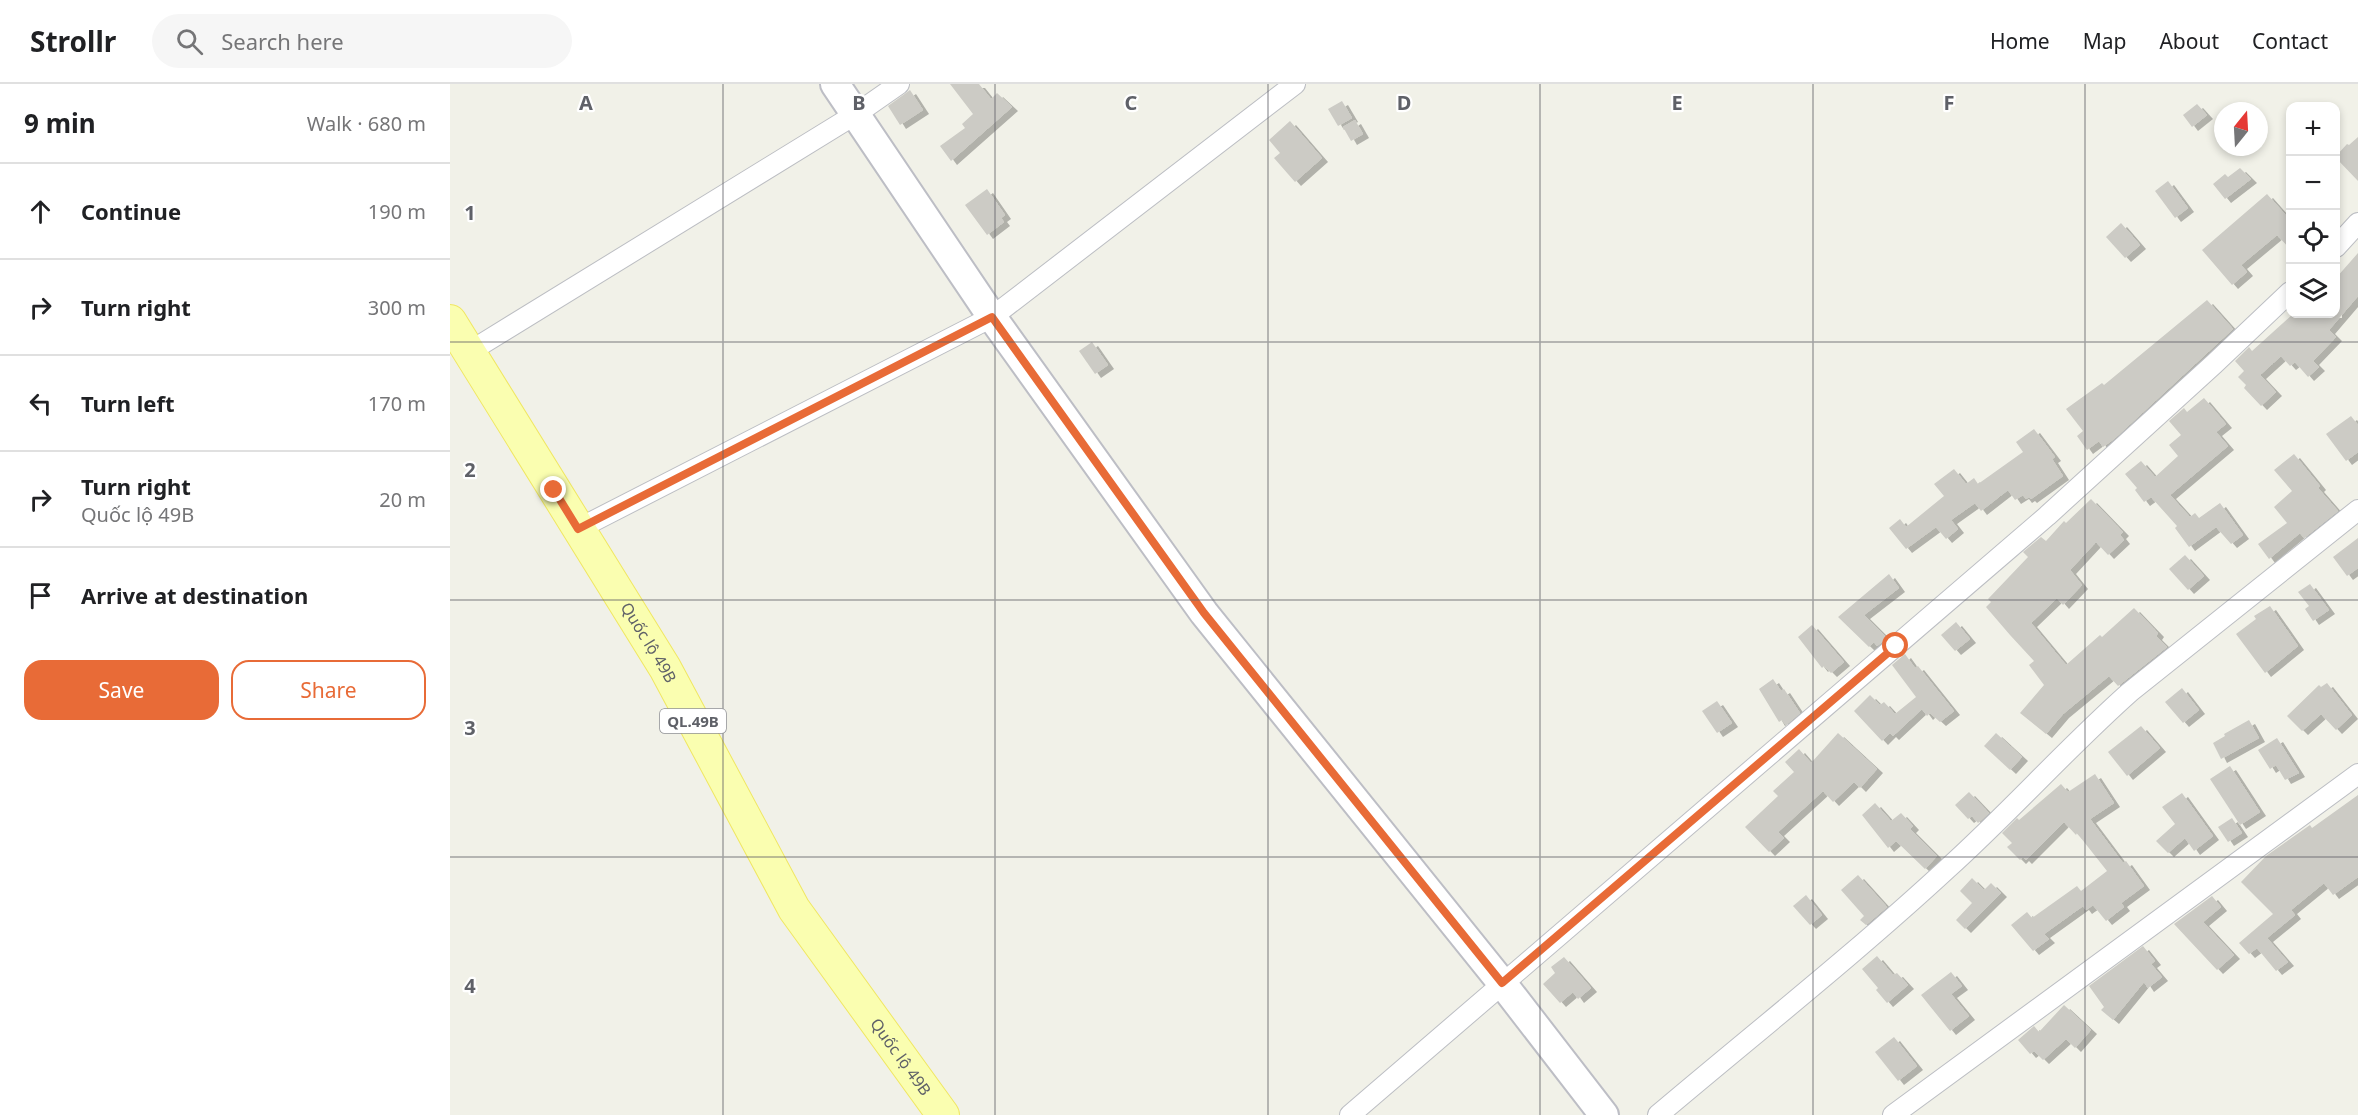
<!DOCTYPE html>
<html lang="en">
<head>
<meta charset="utf-8">
<style>
	:root { --surface:#fff; --page:#f6f6f6; --text:#202124; --muted:#757577; --line:#e0e0e0; --accent:#e86b37 }
	body { margin:0; font-family:"Noto Sans",sans-serif; background:var(--page); color:var(--text) }
	.controls { position:absolute; right:18px; top:18px; display:grid; overflow:hidden; border-radius:12px; box-shadow:0 3px 9px #0003 }
	.controls button { width:54px; height:54px; display:grid; place-items:center; padding:0; border:0; border-bottom:2px solid var(--line); background:var(--surface); color:var(--text); font:30px sans-serif }
	.compass { position:absolute; left:1764px; top:18px; width:54px; height:54px; border-radius:50%; background:var(--surface); box-shadow:0 3px 9px #0003; rotate:18deg }
	.stop { position:absolute; width:18px; height:18px; margin:-14px; border:4px solid #e86b37; border-radius:50%; background:#fff }
	.stop.end { background:#e86b37; border-color:#fff; box-shadow:0 2px 6px #0008 }
	.list { margin:0; padding:0; list-style:none }
	h2 { display:flex; justify-content:space-between; align-items:center; height:78px; margin:0; padding:0 24px; font-size:26px }
	h2 small { font-size:20px; font-weight:400; color:var(--muted) }
	.list li { display:grid; grid-template-columns:39px 1fr auto; gap:18px; align-items:center; box-sizing:border-box; height:96px; padding:0 24px; border-top:2px solid var(--line) }
	.list b { display:block; font-size:22px; white-space:nowrap }
	.list p { margin:0; font-size:20px; white-space:nowrap; color:var(--muted) }
	.list em { font-size:20px; font-style:normal; color:var(--muted) }
	.actions { display:flex; gap:12px; padding:18px 24px }
	.actions a { flex:1; padding:14px 0; border:2px solid var(--accent); border-radius:18px; text-align:center; font-size:21px; color:var(--accent) }
	.actions .main { background:var(--accent); color:#fff }
	.icon { flex:none; width:33px; height:33px; fill:none; stroke:currentColor; stroke-width:2; stroke-linecap:round; stroke-linejoin:round }
	.map { position:relative; flex:none; width:1908px; height:1031px; overflow:hidden }
	header { display:flex; align-items:center; gap:36px; box-sizing:border-box; height:84px; padding:0 30px; background:var(--surface); border-bottom:2px solid var(--line) }
	header strong { font-size:28px }
	nav { display:flex; gap:33px; margin-inline-start:auto; font-size:21px }
	.search { width:420px; height:54px; background:var(--page); display:flex; align-items:center; gap:15px; box-sizing:border-box; padding:0 21px; border-radius:33px; color:var(--muted); font-size:22px }
	main { display:flex }
	aside { flex:1; background:var(--surface) }
	.map>svg:first-child { display:block }
</style>
</head>
<body>
<header>
<strong>Strollr</strong>
<div class="search"><svg class="icon" aria-label="search" viewBox="0 0 24 24"><circle cx="10" cy="10" r="6"/><path d="M15 15l6 6"/></svg>Search here</div>
<nav><a>Home</a><a>Map</a><a>About</a><a>Contact</a></nav>
</header>
<main>
<aside>
<h2>9 min<small>Walk · 680 m</small></h2>
<ul class="list">
<li><svg class="icon" aria-label="ahead" viewBox="0 0 24 24"><path d="M12 20V5M6 11l6-6 6 6"/></svg><div><b>Continue</b></div><em>190 m</em></li>
<li><svg class="icon" aria-label="right" viewBox="0 0 24 24"><path d="M7 20v-9h11M14 6l5 5-5 5"/></svg><div><b>Turn right</b></div><em>300 m</em></li>
<li><svg class="icon" aria-label="left" viewBox="0 0 24 24"><path d="M17 20v-9H6M10 6l-5 5 5 5"/></svg><div><b>Turn left</b></div><em>170 m</em></li>
<li><svg class="icon" aria-label="right" viewBox="0 0 24 24"><path d="M7 20v-9h11M14 6l5 5-5 5"/></svg><div><b>Turn right</b><p>Quốc lộ 49B</p></div><em>20 m</em></li>
<li><svg class="icon" aria-label="arrive" viewBox="0 0 24 24"><path d="M6 21V4h12l-3 4 3 4H6"/></svg><div><b>Arrive at destination</b></div></li>
</ul>
<div class="actions"><a class="main">Save</a><a>Share</a></div>
</aside>
<div class="map">
<svg width="1908" height="1031" viewBox="0 0 1908 1031">
	<defs>
		<filter id="shadow"><feDropShadow dx="6" dy="4" stdDeviation="0" flood-color="#0004"/></filter>
	</defs>
	<rect width="100%" height="100%" fill="#f1f1e8"/>
	<g fill="#cccbc5" filter="url(#shadow)">
		<path d="M500 0H529L541 15 547 9 562 23 501 77 490 62 515 44 512 40 523 30Z"/>
		<path d="M460 6 473 26 450 41 438 22Z"/>
		<path d="M892 17 902 34 888 42 878 25Z"/>
		<path d="M1747 20 1757 31 1742 43 1733 31Z"/>
		<path d="M905 36 913 50 901 57 893 43Z"/>
		<path d="M840 37 872 74 845 98 824 74 830 69 819 56Z"/>
		<path d="M1908 53V97L1886 74V72L1897 60 1899 61Z"/>
		<path d="M1790 84 1801 95 1775 115 1763 100 1775 90 1778 93Z"/>
		<path d="M1718 97 1738 124 1725 134 1705 107Z"/>
		<path d="M537 105 555 131 551 134 554 138 537 151 515 121Z"/>
		<path d="M1817 110 1840 136V165L1827 151 1791 181 1797 188 1782 201 1752 166Z"/>
		<path d="M1671 139 1690 161 1675 174 1656 153Z"/>
		<path d="M1908 169V212L1879 246 1886 253 1863 277 1869 283 1858 293 1845 278 1840 282 1831 272 1810 291 1826 308 1811 322 1794 304 1796 301 1788 293 1794 287 1785 277 1799 263 1802 267 1843 230H1886V194Z"/>
		<path d="M1757 216 1783 245 1664 355 1653 363 1649 357 1637 366 1627 352 1633 347 1616 325 1652 299 1654 301Z"/>
		<path d="M642 258 658 281 645 290 629 267Z"/>
		<path d="M1754 314 1776 340 1766 348 1778 362 1720 411 1740 433 1745 429 1749 434 1770 419 1793 451 1781 460 1766 443 1739 463 1725 444 1727 442 1701 413 1694 418 1685 406 1687 404 1675 390 1691 377 1705 393 1728 372 1719 361 1731 351 1719 337 1734 324 1737 328Z"/>
		<path d="M1901 332 1908 341V368L1896 377 1876 350Z"/>
		<path d="M1584 345 1605 373 1602 375 1613 392 1581 415 1579 413 1576 415 1573 411 1565 416 1558 406 1531 427 1525 419 1501 436 1508 445 1496 455 1486 443 1456 465 1439 444 1450 435 1456 443 1494 412 1484 400 1504 385 1516 400 1524 394 1528 400 1573 368 1566 358Z"/>
		<path d="M1844 370 1870 402 1868 404 1888 427 1854 454 1850 449 1819 475 1808 460 1837 439 1824 423 1842 407 1824 386Z"/>
		<path d="M1641 415 1673 448 1670 451 1674 456 1658 471 1646 458 1620 486 1632 501 1613 521 1607 514 1581 539 1616 581 1650 551 1652 553 1684 524 1708 549 1706 552 1717 563 1668 602 1659 592 1613 630 1596 650 1570 629 1594 601 1579 581 1584 577 1560 551 1536 523 1541 518 1538 515 1578 473 1573 468 1591 453 1596 457 1614 437 1616 439Z"/>
		<path d="M1908 454V484L1897 492 1883 473Z"/>
		<path d="M1735 471 1754 492 1738 506 1719 485Z"/>
		<path d="M1439 490 1449 504 1414 531 1437 554 1427 562 1424 558 1419 563 1388 533Z"/>
		<path d="M1860 500 1879 526 1863 537 1855 525 1859 522 1848 508Z"/>
		<path d="M1820 522 1848 562 1815 589 1786 550 1806 535 1804 532Z"/>
		<path d="M1506 538 1520 555 1505 567 1491 551Z"/>
		<path d="M1362 541 1394 578 1381 589 1374 582 1372 584 1348 553Z"/>
		<path d="M1455 570 1465 584 1468 582 1504 627 1490 638 1480 629 1477 632 1472 625 1443 652 1440 649 1432 657 1404 627 1420 611 1430 621 1434 618 1445 630 1466 613 1442 581Z"/>
		<path d="M1323 595 1331 607 1334 605 1350 629 1336 641 1332 636 1329 638 1309 605Z"/>
		<path d="M1877 599 1902 631 1886 646 1871 630 1852 647 1837 632 1869 601 1871 603Z"/>
		<path d="M1732 604 1749 626 1733 639 1715 618Z"/>
		<path d="M1267 617 1282 639 1267 649 1252 627Z"/>
		<path d="M1799 636 1809 654 1771 675 1763 659 1775 652 1774 650Z"/>
		<path d="M1691 642 1710 664 1677 692 1658 668Z"/>
		<path d="M1388 649 1427 685 1410 704 1404 698 1383 718 1373 707 1328 748 1334 754 1319 768 1295 743 1328 712 1323 707 1344 688 1335 678 1349 665 1361 679Z"/>
		<path d="M1546 649 1572 673 1560 686 1534 662Z"/>
		<path d="M1827 654 1849 689 1835 696 1826 681 1820 685 1808 666Z"/>
		<path d="M1780 682 1810 728 1790 741 1760 695Z"/>
		<path d="M1645 690 1664 719 1640 735 1673 779 1676 777 1694 802 1671 819 1674 823 1656 837 1643 821 1636 826 1633 822 1594 850 1599 855 1583 867 1561 841 1577 828 1582 834 1627 802 1631 807 1657 787 1627 749 1626 751 1614 738 1576 776 1573 773 1570 776 1557 763 1562 759 1552 749 1567 734 1569 736 1611 700 1618 708Z"/>
		<path d="M1519 708 1539 729 1528 739 1522 732 1518 735 1505 721Z"/>
		<path d="M1732 709 1763 752 1744 767 1735 754 1718 769 1706 757 1725 740 1712 723Z"/>
		<path d="M1908 711V793L1883 811 1874 799 1841 826 1845 831 1817 854 1838 878 1826 887 1807 864 1799 870 1789 859 1823 830 1791 798 1816 772 1860 741 1862 744Z"/>
		<path d="M1425 719 1441 737 1451 729 1463 742 1460 745 1487 772 1475 785 1446 757 1438 764 1412 731Z"/>
		<path d="M1782 734 1792 749 1778 758 1768 743Z"/>
		<path d="M1408 791 1437 823 1416 841 1410 836 1414 832 1391 806Z"/>
		<path d="M1522 794 1534 806 1541 799 1551 809 1515 845 1506 836 1522 819 1510 807Z"/>
		<path d="M1356 811 1372 831 1360 841 1343 822Z"/>
		<path d="M1762 812 1771 823 1753 838 1784 871 1767 886 1724 840Z"/>
		<path d="M1693 862 1705 877 1701 880 1712 893 1698 904 1694 898 1663 936 1651 926 1654 923 1639 902Z"/>
		<path d="M1427 872 1443 891 1447 889 1458 901 1437 919 1426 906 1428 904 1412 885Z"/>
		<path d="M1114 873 1141 904 1128 915 1123 908 1110 919 1093 900 1105 889 1101 883Z"/>
		<path d="M1501 888 1512 902 1501 910 1519 932 1500 947 1471 911Z"/>
		<path d="M1614 921 1641 946 1625 964 1616 955 1593 976 1584 967 1580 970 1568 956 1584 942 1589 948Z"/>
		<path d="M1444 953 1467 982 1448 997 1425 968Z"/>
	</g>
	<g fill="none" stroke-linecap="round" stroke-linejoin="round">
		<defs>
			<g id="street">
				<path d="M1886 163 1908 139"/>
				<path d="M19 268 406 30 449 0"/>
				<path d="M128 445 542 233 845 0"/>
				<path d="M900 1031 1597 432 1764 280 1840 208"/>
				<path d="M1208 1031C1305 949 1405 870 1498 784 1561 727 1617 664 1680 608L1908 426"/>
				<path d="M1443 1031 1908 690"/>
			</g>
			<path id="secondary" d="M385 0 542 233 754 529 1052 899 1154 1031"/>
			<g id="primary">
				<path id="s1" d="M0 237 215 584 344 825 493 1031"/>
			</g>
		</defs>
		<use href="#street" stroke="#bcbec3" stroke-width="22"/>
		<use href="#secondary" stroke="#bdbec5" stroke-width="32"/>
		<use href="#primary" stroke="#f0e762" stroke-width="34"/>
		<use href="#street" stroke="#fff" stroke-width="20"/>
		<use href="#secondary" stroke="#fff" stroke-width="28"/>
		<use href="#primary" stroke="#fafeb0" stroke-width="32"/>
	</g>
	<g fill="none" stroke-linecap="round" stroke-linejoin="round">
		<path stroke="#e86b37" stroke-width="8" d="M104 406 128 445 542 233 754 529 1052 899 1446 562"/>
	</g>
	<path fill="none" stroke="#5f6168" stroke-width="1.5" stroke-opacity="0.55" d="M273 0V1031M545 0V1031M818 0V1031M1090 0V1031M1363 0V1031M1635 0V1031M0 258H1908M0 516H1908M0 773H1908"/>
	<g text-anchor="middle" dominant-baseline="central" stroke-width="4.5" stroke-linejoin="round" paint-order="stroke">
		<rect fill="#fff" stroke="#8f9095" stroke-width="1.5" x="210" y="625" width="66" height="24" rx="4.5"/>
		<g font-size="15" font-weight="bold" fill="#5f6168">
			<text x="243" y="637">QL.49B</text>
		</g>
		<g font-size="16" fill="#5f6168" stroke="#fff">
			<text stroke="none"><textPath href="#s1" startOffset="378">Quốc lộ 49B</textPath></text>
			<text stroke="none"><textPath href="#s1" startOffset="864">Quốc lộ 49B</textPath></text>
		</g>
	</g>
	<g font-size="20" text-anchor="middle" font-weight="bold" fill="#5f6168" stroke="#fff" stroke-width="4.5" stroke-linejoin="round" paint-order="stroke">
		<text x="136" y="26">A</text>
		<text x="409" y="26">B</text>
		<text x="681" y="26">C</text>
		<text x="954" y="26">D</text>
		<text x="1227" y="26">E</text>
		<text x="1499" y="26">F</text>
		<text x="20" y="136">1</text>
		<text x="20" y="393">2</text>
		<text x="20" y="651">3</text>
		<text x="20" y="909">4</text>
	</g>
</svg>
<div class="controls">
<button>+</button>
<button>−</button>
<button><svg class="icon" aria-label="locate" viewBox="0 0 24 24"><circle cx="12" cy="12" r="6"/><path d="M12 2v4M12 18v4M2 12h4M18 12h4"/></svg></button>
<button><svg class="icon" aria-label="layers" viewBox="0 0 24 24"><path d="M12 4l9 5-9 5-9-5zM3 14l9 5 9-5"/></svg></button>
</div>
<svg class="compass" viewBox="-18 -18 36 36"><path d="M0-13l5 13h-10z" fill="#e53935"/><path d="M0 13l5-13h-10z" fill="#757577"/></svg>
<div class="stop" style="left:1446px;top:562px"></div>
<div class="stop end" style="left:104px;top:406px"></div>
</div>
</main>
</body>
</html>
